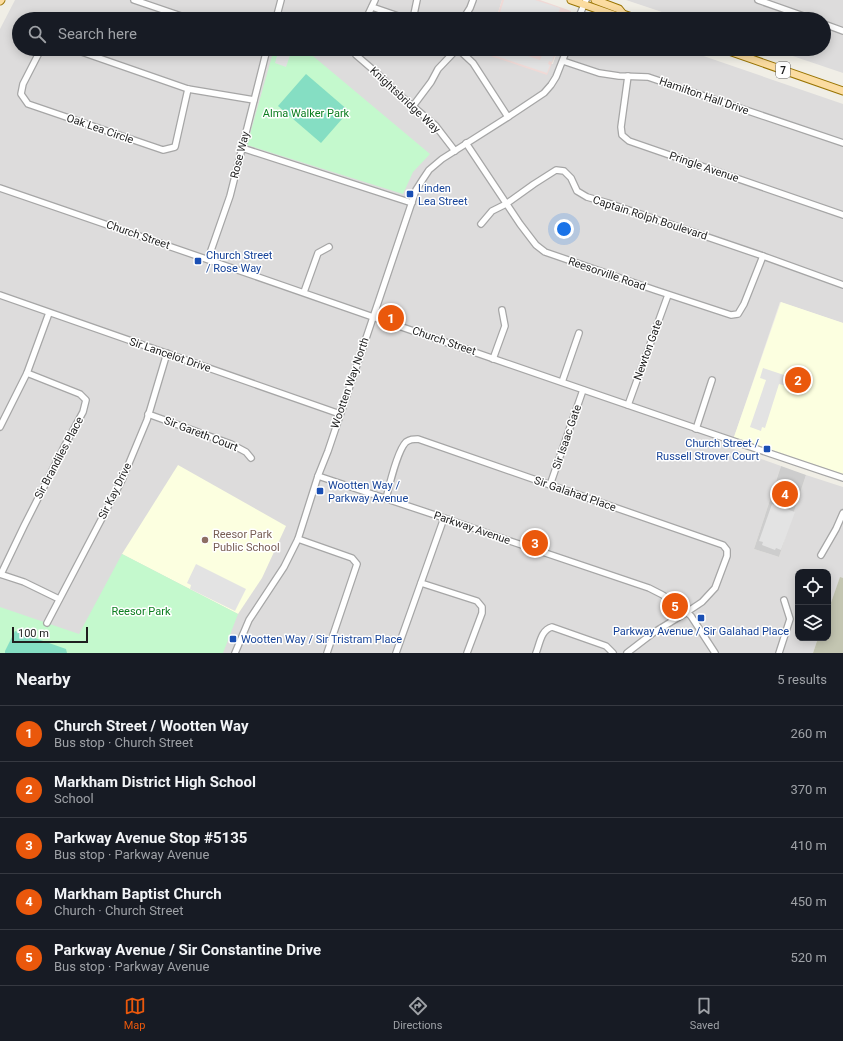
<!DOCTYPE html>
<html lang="en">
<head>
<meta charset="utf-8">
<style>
	:root { --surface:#171b24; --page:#242831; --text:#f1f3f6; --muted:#9ea1a6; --line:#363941; --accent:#ea580c }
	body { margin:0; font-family:Roboto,sans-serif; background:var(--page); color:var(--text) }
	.controls { position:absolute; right:12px; bottom:12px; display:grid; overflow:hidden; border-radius:8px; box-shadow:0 2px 10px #0003 }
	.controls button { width:36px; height:36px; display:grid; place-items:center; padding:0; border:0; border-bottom:1px solid var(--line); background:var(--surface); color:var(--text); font:20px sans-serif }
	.scale { position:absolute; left:12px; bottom:10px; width:76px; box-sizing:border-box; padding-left:4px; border:2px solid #1f1f1f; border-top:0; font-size:11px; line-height:14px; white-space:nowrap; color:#1f1f1f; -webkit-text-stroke:3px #fff; paint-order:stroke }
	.you { position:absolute; left:564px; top:229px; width:14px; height:14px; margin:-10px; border:3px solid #fff; border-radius:50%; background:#1a73e8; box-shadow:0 0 0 6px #1a73e833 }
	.badge { display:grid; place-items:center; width:26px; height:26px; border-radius:50%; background:var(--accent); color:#fff; font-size:13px; font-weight:700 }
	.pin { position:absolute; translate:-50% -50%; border:2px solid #fff; box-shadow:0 1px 4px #0006 }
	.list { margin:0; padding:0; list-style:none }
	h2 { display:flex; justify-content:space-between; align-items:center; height:52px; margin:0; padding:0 16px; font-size:17px }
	h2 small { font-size:13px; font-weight:400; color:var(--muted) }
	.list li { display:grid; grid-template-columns:26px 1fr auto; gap:12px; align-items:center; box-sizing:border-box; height:56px; padding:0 16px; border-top:1px solid var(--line) }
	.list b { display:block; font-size:15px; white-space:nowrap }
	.list p { margin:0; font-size:13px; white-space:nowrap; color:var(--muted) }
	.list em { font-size:13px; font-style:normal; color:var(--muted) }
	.icon { flex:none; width:22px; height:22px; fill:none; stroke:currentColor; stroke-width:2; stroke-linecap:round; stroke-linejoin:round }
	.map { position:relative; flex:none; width:843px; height:653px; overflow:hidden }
	.search { position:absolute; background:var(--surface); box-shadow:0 2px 10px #0003; left:12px; right:12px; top:12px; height:44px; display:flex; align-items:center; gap:10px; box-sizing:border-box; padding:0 14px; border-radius:22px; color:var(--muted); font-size:15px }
	.sheet { height:332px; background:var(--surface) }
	nav { display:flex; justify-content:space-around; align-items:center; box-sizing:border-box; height:56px; border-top:1px solid var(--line); background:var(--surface); font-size:11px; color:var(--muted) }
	nav a { display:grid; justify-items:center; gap:2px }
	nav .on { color:var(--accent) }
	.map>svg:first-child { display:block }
</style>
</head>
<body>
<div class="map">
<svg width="843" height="653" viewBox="0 0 843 653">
	<rect width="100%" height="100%" fill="#f0eee6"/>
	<g fill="#dddcdc">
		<path d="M15 0H502L496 19H19V49H486L485 53 553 64 558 49H683L843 104V323L780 302 734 437 731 448 781 466 754 549 779 557 806 475 843 487V578H840L828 611V572H798V638H818L813 653H0V29Z"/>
		<path d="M626 0H843V73L772 49H824V19H683Z"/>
	</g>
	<g fill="#f0d9d6">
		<path d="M502 0H540L571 11 568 19H496Z"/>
		<path d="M486 49H558L547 75 485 54Z"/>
	</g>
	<g fill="#fcffe0">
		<path d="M781 302 843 323V474L734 437Z"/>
		<path d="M178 465 286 526 262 578 238 614 122 554Z"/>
	</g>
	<path fill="#cdcdcd" d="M781 466 806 475 779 557 754 549Z"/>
	<path fill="#c3c5b1" d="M840 577 843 578V653H813L818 638H828V611Z"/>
	<g fill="#c4f9cd">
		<path d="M274 49H302L307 51 430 154 413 172 403 194 247 145Z"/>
		<path d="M122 554 238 614 223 653H0V607L79 634Z"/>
	</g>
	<g fill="#85dec3">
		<path d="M306 74 349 111 321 143 278 106Z"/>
		<path d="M15 631 66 649 67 653H5V651Z"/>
	</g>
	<g fill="#e3e3e3">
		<path d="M504 0H535L560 8 558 14 567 17 566 19H518L507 16 506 19H498Z"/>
		<path d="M279 49H292L286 67 275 63Z"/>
		<path d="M488 49H507L540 60 544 49H556L552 62 549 61 548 64 550 65 547 73 487 53Z"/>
		<path d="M763 368 790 377 787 386 779 384 765 428 762 427 761 431 750 427 766 380 760 378Z"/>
		<path d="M772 504 795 512 781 550 776 548 775 550 762 545 763 542 759 541Z"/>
		<path d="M196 564 246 589 235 611 190 589 191 585 187 583Z"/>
	</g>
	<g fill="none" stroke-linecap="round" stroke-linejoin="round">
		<defs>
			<g id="minor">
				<path d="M134 0 190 19"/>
				<path d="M758 0 812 19"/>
				<path d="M372 7 407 19"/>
				<path d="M276 19 281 0"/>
				<path d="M366 19 375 0"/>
				<path d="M413 19 417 0"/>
				<path d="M463 19 470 8 473 0"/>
				<path d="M578 19 586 0"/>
				<path d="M824 24 843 31"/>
				<path d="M41 49 23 84 21 94 28 104 163 150 175 147 188 89"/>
				<path d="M73 49 188 89 254 100"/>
				<path d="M355 49 356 55 378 74 396 92 435 125 455 151"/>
				<path d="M458 49 473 63 508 117"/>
				<path d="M563 61 599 73 619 76 648 77 843 143"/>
				<path d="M628 76 621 127 622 135 629 141 843 215"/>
				<path d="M413 106 431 82 438 69 457 49"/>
				<path d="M466 143 520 224 536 245 545 252 655 290 731 315 738 314 744 304 763 256"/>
				<path d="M242 148 412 203"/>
				<path d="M0 188C281 284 561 384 843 478"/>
				<path d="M481 224 492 211 506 204 534 184 556 170 564 171 571 178 577 191 587 197 608 203 763 256 843 285"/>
				<path d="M208 259 230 196 267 49"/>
				<path d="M304 292 318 253 329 247"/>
				<path d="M0 295 340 414"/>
				<path d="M493 359 505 326 502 310"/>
				<path d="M562 382 579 333"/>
				<path d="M628 405 668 295"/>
				<path d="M148 414 231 444 246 452 251 458"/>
				<path d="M0 427 27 373 49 313"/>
				<path d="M696 429 712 380"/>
				<path d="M318 476 444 518 507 540 649 588C664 595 679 604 691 616L715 653"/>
				<path d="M550 485 583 390"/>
				<path d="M386 499C389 486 398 450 406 442 410 439 413 439 418 439L723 545 727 550V556L715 588 702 602 687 612 653 633 627 653"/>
				<path d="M298 539 352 558 357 564 327 653"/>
				<path d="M821 555 836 529 843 513"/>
				<path d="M0 574 24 582 59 599"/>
				<path d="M1 574 24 526 64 447 83 412 86 400 80 394 27 373"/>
				<path d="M421 583 477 601 482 607V613L467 653"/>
				<path d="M47 623 122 480 147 420 167 353"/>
				<path d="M235 653 249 620 284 567 298 539 318 476 328 451 416 190 423 179 429 170 442 159 508 117 544 93 551 85 556 77 567 49"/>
				<path d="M396 653 444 518"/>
				<path d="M536 653C540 643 541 630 552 627L606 646 613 653"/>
				<path d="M779 653 790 619 784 600"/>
			</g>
			<g id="major">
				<path d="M571 0 617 16 623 14"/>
				<path d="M595 0 619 9 623 14 638 19"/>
				<path d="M0 1 1 0"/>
				<path d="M723 49 843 91"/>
			</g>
		</defs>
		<use href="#minor" stroke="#a6a6a6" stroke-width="8"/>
		<use href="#major" stroke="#997402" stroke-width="9"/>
		<use href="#minor" stroke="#fff" stroke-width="5.5"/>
		<use href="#major" stroke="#fbdca0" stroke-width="7"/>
	</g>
	<g fill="#1a4fb4" stroke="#fff" stroke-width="1.5">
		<rect x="406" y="190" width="8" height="8" rx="2"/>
		<rect x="194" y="257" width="8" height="8" rx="2"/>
		<rect x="763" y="445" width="8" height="8" rx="2"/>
		<rect x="316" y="487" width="8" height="8" rx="2"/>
		<rect x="697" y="614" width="8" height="8" rx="2"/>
		<rect x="229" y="635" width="8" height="8" rx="2"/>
	</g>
	<circle fill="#8d6e63" stroke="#fff" stroke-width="1.5" cx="205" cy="540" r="4"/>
	<g text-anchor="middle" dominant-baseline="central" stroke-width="3" stroke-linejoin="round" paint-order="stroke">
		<rect fill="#fff" stroke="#626262" stroke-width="1" x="776" y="62" width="14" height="16" rx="3"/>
		<g font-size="10" font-weight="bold" fill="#1f1f1f">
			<text x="783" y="70">7</text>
		</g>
		<g font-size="11" fill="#1f1f1f" stroke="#fff">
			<text transform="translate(704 96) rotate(19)">Hamilton Hall Drive</text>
			<text transform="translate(405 100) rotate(43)">Knightsbridge Way</text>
			<text transform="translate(100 129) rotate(19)">Oak Lea Circle</text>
			<text transform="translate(240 155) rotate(-76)">Rose Way</text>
			<text transform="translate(704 167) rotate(19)">Pringle Avenue</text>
			<text transform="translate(650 218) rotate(18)">Captain Rolph Boulevard</text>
			<text transform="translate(138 235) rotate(19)">Church Street</text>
			<text transform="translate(607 274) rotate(19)">Reesorville Road</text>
			<text transform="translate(444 341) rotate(19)">Church Street</text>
			<text transform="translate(648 350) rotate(-70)">Newton Gate</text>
			<text transform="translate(170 355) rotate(19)">Sir Lancelot Drive</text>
			<text transform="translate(350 383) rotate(-71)">Wootten Way North</text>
			<text transform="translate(201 434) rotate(21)">Sir Gareth Court</text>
			<text transform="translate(567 437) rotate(-71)">Sir Isaac Gate</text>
			<text transform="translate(59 458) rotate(-62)">Sir Brandiles Place</text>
			<text transform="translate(115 491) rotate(-64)">Sir Kay Drive</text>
			<text transform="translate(575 494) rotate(19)">Sir Galahad Place</text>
			<text transform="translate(472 528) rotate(19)">Parkway Avenue</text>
		</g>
		<g font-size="11" fill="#0d7e20" stroke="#fff">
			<text x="306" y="113">Alma Walker Park</text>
			<text x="141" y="611">Reesor Park</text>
		</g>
		<g font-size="11" fill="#164399" stroke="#fff" text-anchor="start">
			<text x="418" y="188">Linden<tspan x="418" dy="13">Lea Street</tspan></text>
			<text x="206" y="255">Church Street<tspan x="206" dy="13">/ Rose Way</tspan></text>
			<text x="759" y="443" text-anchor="end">Church Street /<tspan x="759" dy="13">Russell Strover Court</tspan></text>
			<text x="328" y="485">Wootten Way /<tspan x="328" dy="13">Parkway Avenue</tspan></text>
			<text x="701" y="631" text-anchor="middle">Parkway Avenue / Sir Galahad Place</text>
			<text x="241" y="639">Wootten Way / Sir Tristram Place</text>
		</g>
		<g font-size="11" fill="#785e54" stroke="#fff" text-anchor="start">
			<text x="213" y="534">Reesor Park<tspan x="213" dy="13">Public School</tspan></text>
		</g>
	</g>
</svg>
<div class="controls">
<button><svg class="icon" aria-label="locate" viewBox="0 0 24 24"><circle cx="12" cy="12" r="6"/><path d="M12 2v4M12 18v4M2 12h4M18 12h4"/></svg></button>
<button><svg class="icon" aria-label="layers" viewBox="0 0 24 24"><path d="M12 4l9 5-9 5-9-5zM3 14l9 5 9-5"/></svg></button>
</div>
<div class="scale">100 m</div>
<div class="you"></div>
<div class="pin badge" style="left:391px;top:318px">1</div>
<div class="pin badge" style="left:798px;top:380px">2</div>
<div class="pin badge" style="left:535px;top:543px">3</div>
<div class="pin badge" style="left:785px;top:494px">4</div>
<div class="pin badge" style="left:675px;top:606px">5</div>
<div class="search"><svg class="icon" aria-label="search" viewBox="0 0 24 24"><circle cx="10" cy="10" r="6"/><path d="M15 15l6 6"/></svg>Search here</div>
</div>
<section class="sheet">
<h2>Nearby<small>5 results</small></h2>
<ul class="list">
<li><span class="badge">1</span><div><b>Church Street / Wootten Way</b><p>Bus stop · Church Street</p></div><em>260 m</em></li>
<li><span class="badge">2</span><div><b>Markham District High School</b><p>School</p></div><em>370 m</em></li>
<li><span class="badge">3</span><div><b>Parkway Avenue Stop #5135</b><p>Bus stop · Parkway Avenue</p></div><em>410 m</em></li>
<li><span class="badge">4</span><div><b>Markham Baptist Church</b><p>Church · Church Street</p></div><em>450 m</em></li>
<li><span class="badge">5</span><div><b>Parkway Avenue / Sir Constantine Drive</b><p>Bus stop · Parkway Avenue</p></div><em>520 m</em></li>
</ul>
</section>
<nav>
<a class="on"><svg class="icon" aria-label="map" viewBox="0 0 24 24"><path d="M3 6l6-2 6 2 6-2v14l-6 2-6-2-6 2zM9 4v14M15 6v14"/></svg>Map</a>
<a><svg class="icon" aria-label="directions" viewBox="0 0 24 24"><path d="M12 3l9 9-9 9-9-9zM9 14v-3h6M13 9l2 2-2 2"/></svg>Directions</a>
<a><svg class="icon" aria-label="saved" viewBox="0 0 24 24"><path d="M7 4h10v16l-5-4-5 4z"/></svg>Saved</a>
</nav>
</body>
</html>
